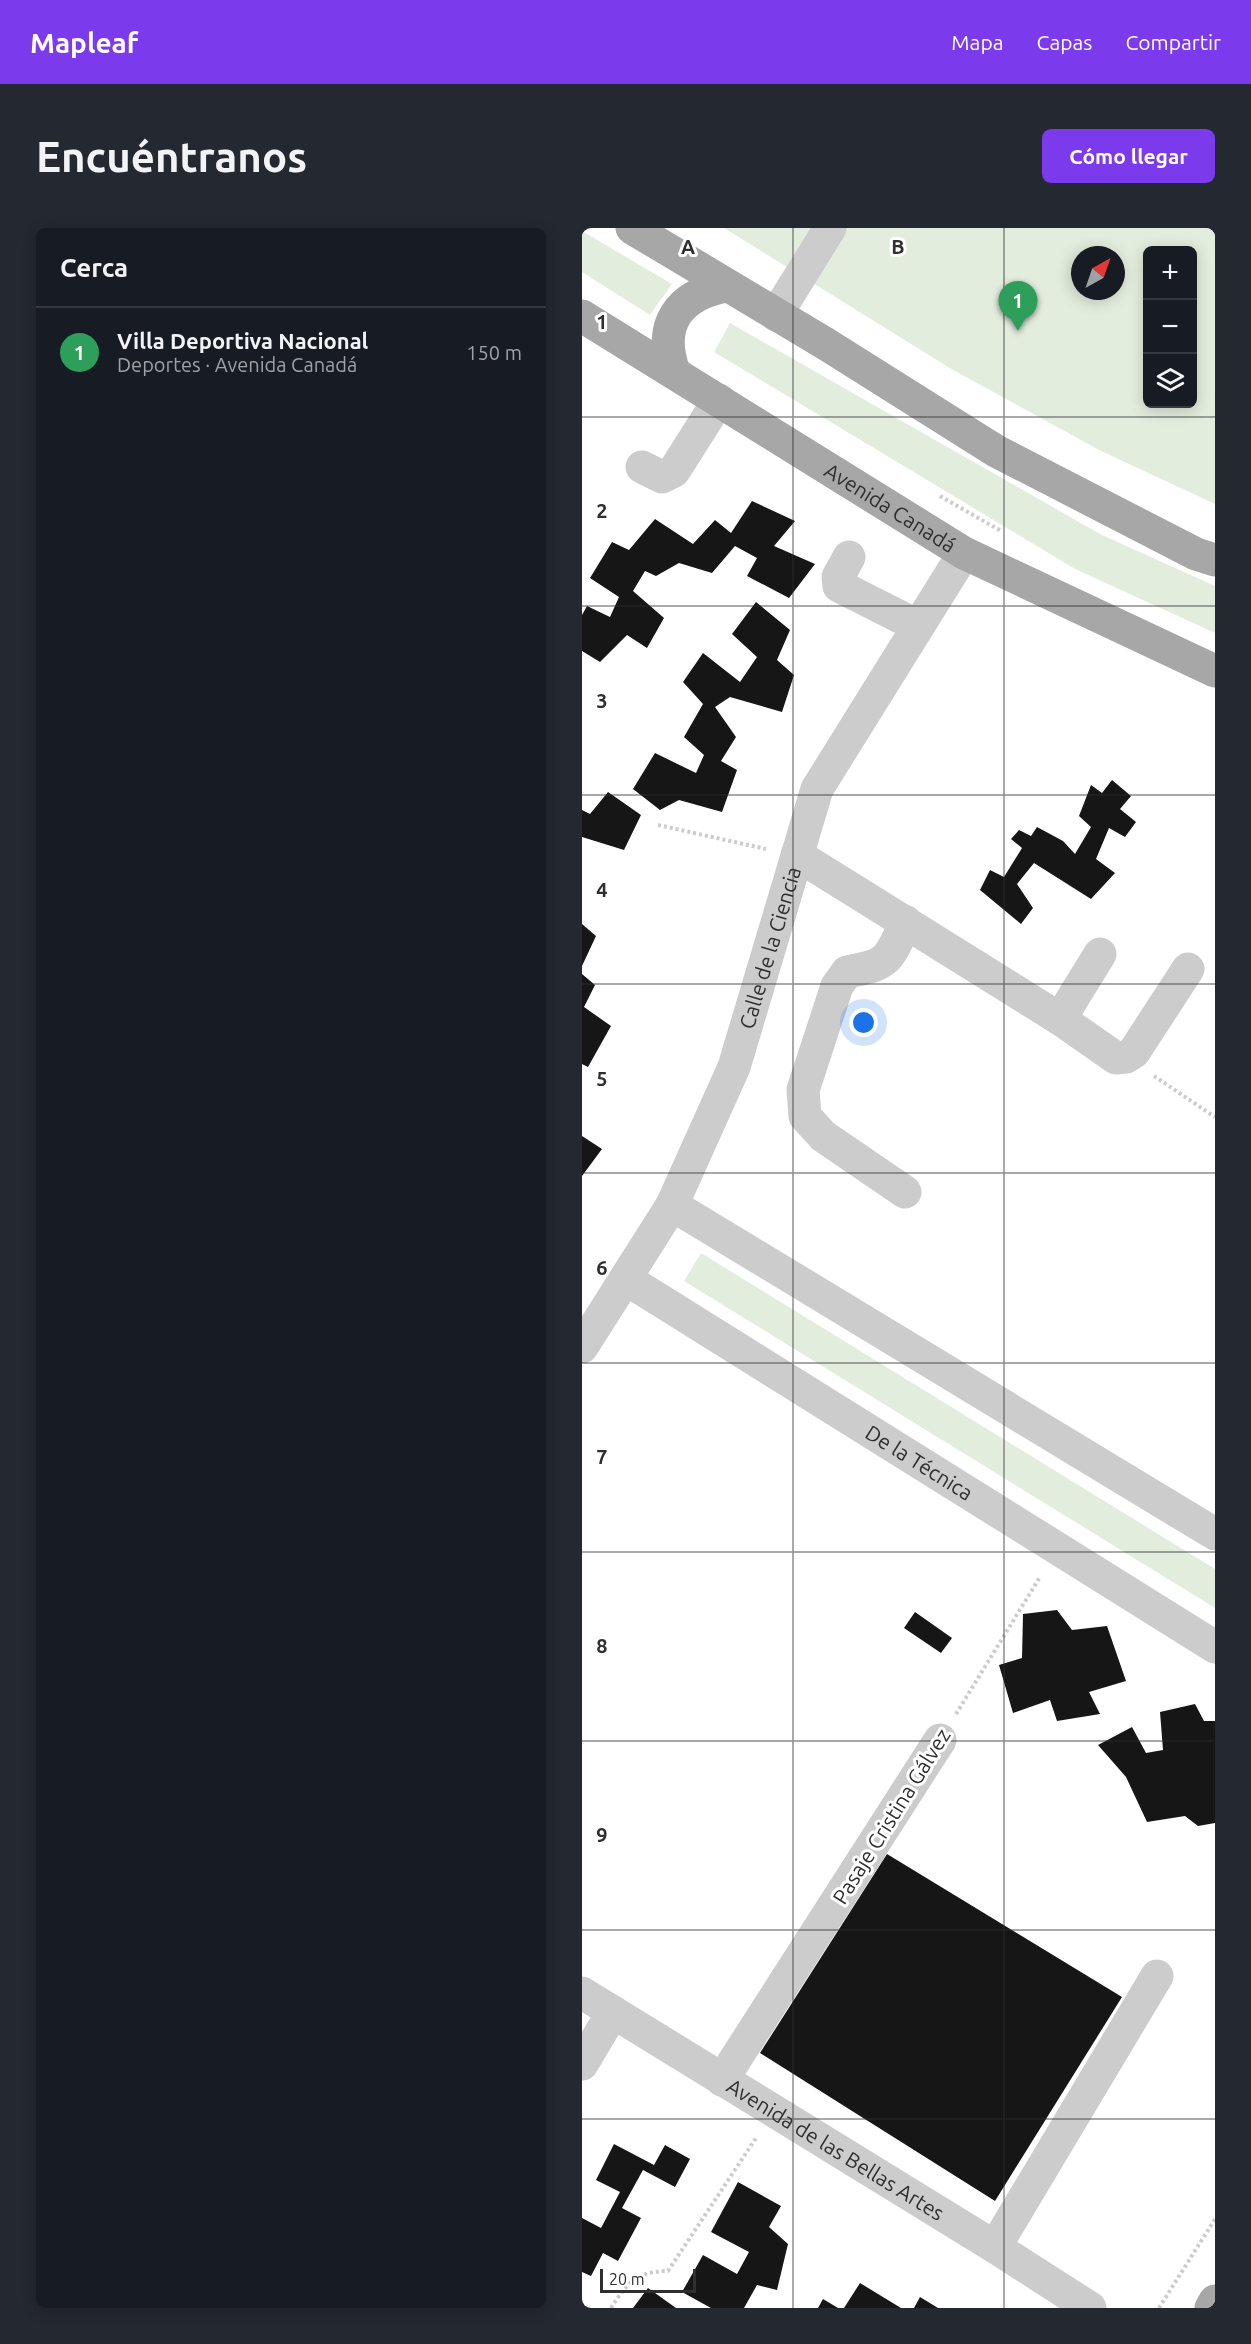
<!DOCTYPE html>
<html lang="es">
<head>
<meta charset="utf-8">
<style>
	:root { --surface:#171b24; --page:#242831; --text:#f1f3f6; --muted:#9ea1a6; --line:#363941; --accent:#7c3aed }
	body { margin:0; font-family:Ubuntu,sans-serif; background:var(--page); color:var(--text) }
	.controls { position:absolute; right:18px; top:18px; display:grid; overflow:hidden; border-radius:9px; box-shadow:0 3px 15px #0003 }
	.controls button { width:54px; height:54px; display:grid; place-items:center; padding:0; border:0; border-bottom:2px solid var(--line); background:var(--surface); color:var(--text); font:30px sans-serif }
	.compass { position:absolute; left:489px; top:18px; width:54px; height:54px; border-radius:50%; background:var(--surface); box-shadow:0 3px 15px #0003; rotate:40deg }
	.scale { position:absolute; left:18px; bottom:15px; width:96px; box-sizing:border-box; padding-left:6px; border:3px solid #2f2f2f; border-top:0; font-size:16px; line-height:21px; white-space:nowrap; color:#2f2f2f; -webkit-text-stroke:4px #fff; paint-order:stroke }
	.you { position:absolute; left:282px; top:795px; width:21px; height:21px; margin:-15px; border:4px solid #fff; border-radius:50%; background:#1a73e8; box-shadow:0 0 0 9px #1a73e833 }
	.badge { display:grid; place-items:center; width:39px; height:39px; border-radius:50%; background:var(--accent); color:#fff; font-size:20px; font-weight:700 }
	.pin { position:absolute; translate:-50% -50px; filter:drop-shadow(0 2px 3px #0008) }
	.pin::after { content:''; position:absolute; top:32px; width:21px; height:18px; background:inherit; clip-path:polygon(0 0,100% 0,50% 100%) }
	.list { margin:0; padding:0; list-style:none }
	h2 { display:flex; justify-content:space-between; align-items:center; height:78px; margin:0; padding:0 24px; font-size:26px }
	h2 small { font-size:20px; font-weight:400; color:var(--muted) }
	.list li { display:grid; grid-template-columns:39px 1fr auto; gap:18px; align-items:center; box-sizing:border-box; height:90px; padding:0 24px; border-top:2px solid var(--line) }
	.list b { display:block; font-size:22px; white-space:nowrap }
	.list p { margin:0; font-size:20px; white-space:nowrap; color:var(--muted) }
	.list em { font-size:20px; font-style:normal; color:var(--muted) }
	.icon { flex:none; width:33px; height:33px; fill:none; stroke:currentColor; stroke-width:2; stroke-linecap:round; stroke-linejoin:round }
	.map { position:relative; flex:none; width:633px; height:2080px; overflow:hidden; border-radius:9px }
	header { display:flex; align-items:center; gap:36px; box-sizing:border-box; height:84px; padding:0 30px; background:var(--accent); color:#fff }
	header strong { font-size:28px }
	nav { display:flex; gap:33px; margin-inline-start:auto; font-size:21px }
	.intro { display:flex; align-items:center; justify-content:space-between; box-sizing:border-box; height:144px; padding:0 36px }
	h1 { margin:0; font-size:42px }
	.button { padding:15px 27px; border-radius:9px; background:var(--accent); color:#fff; font-size:21px; font-weight:700 }
	main { display:flex; gap:36px; padding:0 36px }
	aside { flex:1; background:var(--surface); border-radius:9px; box-shadow:0 3px 15px #0003 }
	.map>svg:first-child { display:block }
</style>
</head>
<body>
<header>
<strong>Mapleaf</strong>
<nav><a>Mapa</a><a>Capas</a><a>Compartir</a></nav>
</header>
<div class="intro"><h1>Encuéntranos</h1><a class="button">Cómo llegar</a></div>
<main>
<aside>
<h2>Cerca<small></small></h2>
<ul class="list">
<li><span class="badge" style="background:#2e9e5b">1</span><div><b>Villa Deportiva Nacional</b><p>Deportes · Avenida Canadá</p></div><em>150 m</em></li>
</ul>
</aside>
<div class="map">
<svg width="633" height="2080" viewBox="0 0 633 2080">
	<rect width="100%" height="100%" fill="#fff"/>
	<g fill="#e3eddd" fill-rule="evenodd">
		<path d="M142 0H633V276L519 223 371 142ZM566 22H610V176H566ZM498 27H534V63H498Z"/>
		<path d="M0 3 90 56 68 87 0 44Z"/>
		<path d="M148 95 518 306 633 358V405L493 341 132 124Z"/>
		<path d="M119 1025 633 1341V1380L102 1053Z"/>
	</g>
	<g fill="#161616">
		<path d="M170 273 213 293 192 318 233 336 207 370 165 348 175 330 153 318 130 345 97 335 74 348 63 343 51 363 82 390 65 420 45 407 18 434 0 423V387L5 378 28 389 37 369 8 350 30 314 47 322 73 291 111 316 133 292 149 305Z"/>
		<path d="M174 374 208 402 195 432 212 447 200 484 148 469 133 479 154 509 139 533 155 542 140 584 97 572 78 582 51 561 73 525 114 545 122 527 102 509 121 476 101 454 121 425 158 454 175 429 150 406Z"/>
		<path d="M530 552 549 568 538 581 554 594 543 609 527 600 514 631 533 645 509 671 452 635 435 656 451 680 439 696 398 662 408 642 422 649 440 620 429 611 437 602 449 608 455 599 481 613 493 626 509 599 497 588 509 557 520 565Z"/>
		<path d="M26 564 59 587 42 622 0 609V582L8 586Z"/>
		<path d="M0 696 14 708 0 738Z"/>
		<path d="M0 746 13 757 2 779 29 798 6 839 0 836Z"/>
		<path d="M0 908 20 921 0 948Z"/>
		<path d="M475 1382 490 1402 525 1398 544 1453 507 1464 518 1486 475 1493 468 1472 431 1485 417 1437 440 1430 441 1386Z"/>
		<path d="M333 1384 370 1410 359 1425 322 1400Z"/>
		<path d="M613 1476 622 1493H633V1595L616 1598 603 1588 565 1594 544 1549 516 1517 550 1499 564 1525 581 1522 578 1484Z"/>
		<path d="M305 1626 540 1769 413 1973 178 1825Z"/>
		<path d="M32 1916 72 1937 83 1917 108 1931 93 1959 61 1942 40 1980 59 1990 36 2033 21 2025 9 2048 0 2044V1990L19 2000 38 1964 14 1952Z"/>
		<path d="M156 1954 199 1978 187 1999 206 2016 195 2062 175 2057 162 2080H129L100 2064 121 2027 155 2046 167 2024 129 2004Z"/>
		<path d="M278 2055 319 2080H262Z"/>
		<path d="M66 2060 94 2080H51Z"/>
		<path d="M338 2069 356 2080H332Z"/>
		<path d="M241 2071 256 2080H236Z"/>
	</g>
	<g fill="none" stroke-linecap="round" stroke-linejoin="round">
		<g stroke="#ccc" stroke-width="4" stroke-dasharray="3 3" stroke-linecap="butt">
			<path d="M358 268 419 303"/>
			<path d="M76 597 184 621"/>
			<path d="M572 848 633 889"/>
			<path d="M374 1486 458 1349"/>
			<path d="M29 2080C44 2056 55 2043 86 2043L174 1910"/>
			<path d="M577 2080 633 1991"/>
		</g>
		<g stroke="#ccc" stroke-width="33">
			<path d="M194 87 248 0"/>
			<path d="M60 239 80 249 92 243 137 172"/>
			<path d="M267 329 256 349 257 358 336 398"/>
			<path d="M215 627 478 791 534 830 544 829 552 824 606 741"/>
			<path d="M478 791 518 726"/>
			<path d="M323 964 241 908 223 888 221 862 255 758 265 744C307 737 306 732 324 694"/>
			<path d="M90 977 633 1306"/>
			<path id="s1" d="M44 1051 633 1419"/>
			<path id="s2" d="M0 1119 90 977 152 839 235 561 382 325"/>
			<path id="s3" d="M0 1765 413 2019 508 2080"/>
			<path d="M0 1836 31 1784"/>
			<path d="M140 1852 358 1512"/>
			<path d="M413 2019 575 1748"/>
		</g>
		<g stroke="#a7a7a7" stroke-width="33">
			<path d="M50 0 244 116 414 223 614 326 633 332"/>
			<path id="s4" d="M0 88 382 325 633 443"/>
			<path d="M92 144C75 96 97 67 144 58"/>
			<path d="M629 2080 633 2073"/>
		</g>
	</g>
	<path fill="none" stroke="#2f2f2f" stroke-width="1.5" stroke-opacity="0.55" d="M211 0V2080M422 0V2080M0 189H633M0 378H633M0 567H633M0 756H633M0 945H633M0 1135H633M0 1324H633M0 1513H633M0 1702H633M0 1891H633"/>
	<g text-anchor="middle" dominant-baseline="central" stroke-width="6" stroke-linejoin="round" paint-order="stroke">
		<g font-size="21" fill="#2f2f2f" stroke="#fff">
			<text stroke="none"><textPath href="#s4" startOffset="363">Avenida Canadá</textPath></text>
			<text stroke="none"><textPath href="#s2" startOffset="444">Calle de la Ciencia</textPath></text>
			<text stroke="none"><textPath href="#s1" startOffset="346">De la Técnica</textPath></text>
			<text transform="translate(309 1588) rotate(-58)">Pasaje Cristina Gálvez</text>
			<text stroke="none"><textPath href="#s3" startOffset="298">Avenida de las Bellas Artes</textPath></text>
		</g>
	</g>
	<g font-size="20" text-anchor="middle" font-weight="bold" fill="#2f2f2f" stroke="#fff" stroke-width="6" stroke-linejoin="round" paint-order="stroke">
		<text x="106" y="26">A</text>
		<text x="316" y="26">B</text>
		<text x="20" y="101">1</text>
		<text x="20" y="290">2</text>
		<text x="20" y="480">3</text>
		<text x="20" y="669">4</text>
		<text x="20" y="858">5</text>
		<text x="20" y="1047">6</text>
		<text x="20" y="1236">7</text>
		<text x="20" y="1425">8</text>
		<text x="20" y="1614">9</text>
	</g>
</svg>
<div class="controls">
<button>+</button>
<button>−</button>
<button><svg class="icon" aria-label="layers" viewBox="0 0 24 24"><path d="M12 4l9 5-9 5-9-5zM3 14l9 5 9-5"/></svg></button>
</div>
<svg class="compass" viewBox="-18 -18 36 36"><path d="M0-13l5 13h-10z" fill="#e53935"/><path d="M0 13l5-13h-10z" fill="#9ea1a6"/></svg>
<div class="scale">20 m</div>
<div class="you"></div>
<div class="pin badge" style="left:436px;top:103px;background:#2e9e5b">1</div>
</div>
</main>
</body>
</html>
